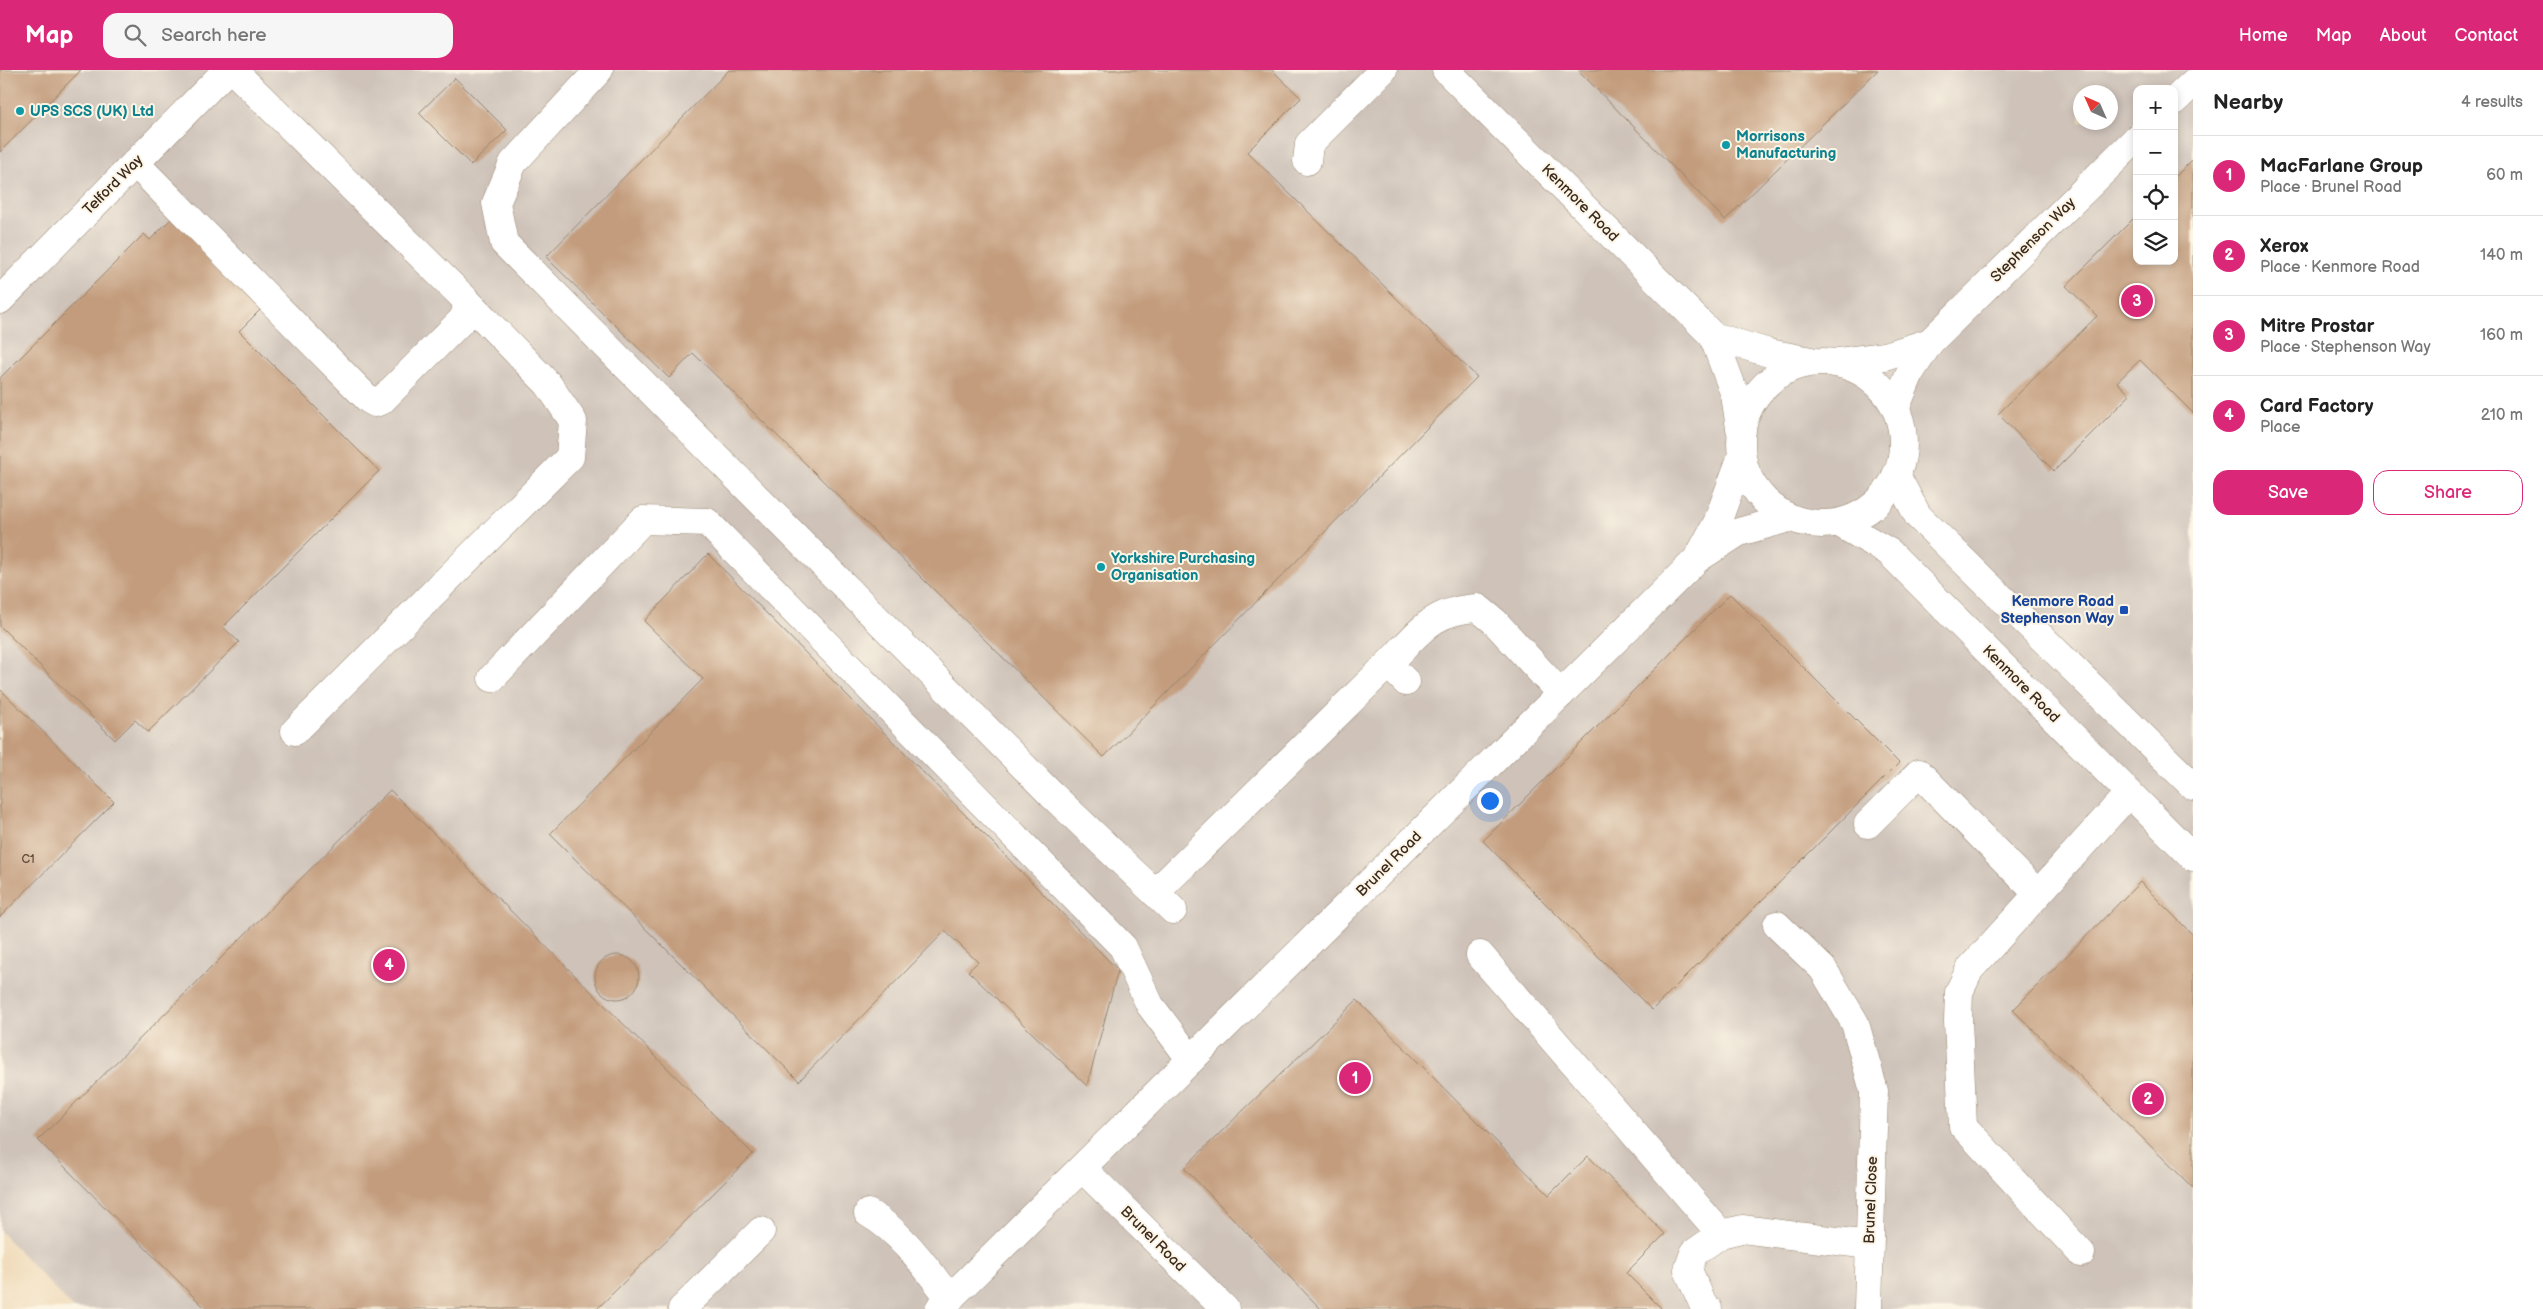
<!DOCTYPE html>
<html lang="en">
<head>
<meta charset="utf-8">
<style>
	:root { --surface:#fff; --page:#f6f6f6; --text:#222; --muted:#767676; --line:#e0e0e0; --accent:#db2777 }
	body { margin:0; font-family:"Balsamiq Sans",sans-serif; background:var(--page); color:var(--text) }
	.controls { position:absolute; right:15px; top:15px; display:grid; overflow:hidden; border-radius:10px; box-shadow:0 2px 8px #0003 }
	.controls button { width:45px; height:45px; display:grid; place-items:center; padding:0; border:0; border-bottom:1px solid var(--line); background:var(--surface); color:var(--text); font:25px sans-serif }
	.compass { position:absolute; left:2073px; top:15px; width:45px; height:45px; border-radius:50%; background:var(--surface); box-shadow:0 2px 8px #0003; rotate:315deg }
	.you { position:absolute; left:1489px; top:730px; width:18px; height:18px; margin:-12px; border:4px solid #fff; border-radius:50%; background:#1a73e8; box-shadow:0 0 0 8px #1a73e833 }
	.badge { display:grid; place-items:center; width:32px; height:32px; border-radius:50%; background:var(--accent); color:#fff; font-size:16px; font-weight:700 }
	.pin { position:absolute; translate:-50% -50%; border:2px solid #fff; box-shadow:0 1px 5px #0006 }
	.list { margin:0; padding:0; list-style:none }
	h2 { display:flex; justify-content:space-between; align-items:center; height:65px; margin:0; padding:0 20px; font-size:21px }
	h2 small { font-size:16px; font-weight:400; color:var(--muted) }
	.list li { display:grid; grid-template-columns:32px 1fr auto; gap:15px; align-items:center; box-sizing:border-box; height:80px; padding:0 20px; border-top:1px solid var(--line) }
	.list b { display:block; font-size:19px; white-space:nowrap }
	.list p { margin:0; font-size:16px; white-space:nowrap; color:var(--muted) }
	.list em { font-size:16px; font-style:normal; color:var(--muted) }
	.actions { display:flex; gap:10px; padding:15px 20px }
	.actions a { flex:1; padding:11px 0; border:1px solid var(--accent); border-radius:15px; text-align:center; font-size:18px; color:var(--accent) }
	.actions .main { background:var(--accent); color:#fff }
	.icon { flex:none; width:28px; height:28px; fill:none; stroke:currentColor; stroke-width:2; stroke-linecap:round; stroke-linejoin:round }
	.map { position:relative; flex:none; width:2193px; height:1239px; overflow:hidden }
	header { display:flex; align-items:center; gap:30px; box-sizing:border-box; height:70px; padding:0 25px; background:var(--accent); color:#fff }
	header strong { font-size:24px }
	nav { display:flex; gap:28px; margin-inline-start:auto; font-size:18px }
	.search { width:350px; height:45px; background:var(--page); display:flex; align-items:center; gap:12px; box-sizing:border-box; padding:0 18px; border-radius:15px; color:var(--muted); font-size:19px }
	main { display:flex }
	aside { flex:1; background:var(--surface) }
	.map>svg:first-child { display:block }
</style>
</head>
<body>
<header>
<strong>Map</strong>
<div class="search"><svg class="icon" aria-label="search" viewBox="0 0 24 24"><circle cx="10" cy="10" r="6"/><path d="M15 15l6 6"/></svg>Search here</div>
<nav><a>Home</a><a>Map</a><a>About</a><a>Contact</a></nav>
</header>
<main>
<div class="map">
<svg width="2193" height="1239" viewBox="0 0 2193 1239">
	<rect width="100%" height="100%" fill="#fcf5e5"/>
	<filter id="ink" filterUnits="userSpaceOnUse"><feTurbulence type="fractalNoise" baseFrequency=".02" numOctaves="2"/><feDisplacementMap in="SourceGraphic" scale="10" xChannelSelector="R" yChannelSelector="G"/><feConvolveMatrix kernelMatrix="1 2 1 2 8 2 1 2 1" color-interpolation-filters="sRGB"/></filter>
	<filter id="wash" filterUnits="userSpaceOnUse"><feTurbulence type="fractalNoise" baseFrequency=".0096" numOctaves="4" result="noise"/><feDisplacementMap in="SourceGraphic" scale="20" xChannelSelector="R" yChannelSelector="G"/><feGaussianBlur stdDeviation="1.12" result="paint"/><feColorMatrix in="noise" values="0 0 0 0 0 0 0 0 0 0 0 0 0 0 0 0 0 1.4 0 .05"/><feComposite in="paint" operator="in"/></filter>
	<g filter="url(#wash)">
		<rect width="100%" height="100%" fill="#f1ddbd"/>
		<path fill="#cec2b9" fill-rule="evenodd" d="M0 0H2193V1239H74L0 1161ZM2137 19H2174V191H2137ZM2080 22H2110V52H2080Z"/>
		<g id="blocks">
			<g fill="#c39c7d">
				<path d="M0 0H81L0 82Z"/>
				<path d="M729 0H1272L1301 28 1247 82 1477 307 1104 687 693 283 669 308 546 187Z"/>
				<path d="M1578 0H1878L1725 150Z"/>
				<path d="M455 8 507 60 471 95 419 43Z"/>
				<path d="M2193 89V343L2140 290 2117 312 2130 325 2054 401 1998 344 2097 246 2066 216 2137 145V191H2174V108Z"/>
				<path d="M173 147 263 237 239 261 379 401 223 557 239 572 148 662 135 650 115 670 0 556V308L144 164 150 170Z"/>
				<path d="M708 484 1118 900 1087 1016 968 901 978 892 945 861 799 1011 550 764 703 609 644 551Z"/>
				<path d="M1730 524 1899 693 1652 940 1483 771Z"/>
				<path d="M0 619 114 732 0 847Z"/>
				<path d="M390 720 753 1084 597 1239H206L38 1070Z"/>
				<path d="M2140 812 2193 865V1118L2013 940Z"/>
				<circle cx="617" cy="907" r="22"/>
				<path d="M1357 930 1549 1125 1588 1086 1665 1164 1626 1203 1662 1239H1321L1184 1098Z"/>
			</g>
		</g>
	</g>
	<g filter="url(#ink)">
		<use href="#blocks" fill-opacity="0" stroke="#96846e" stroke-width="1"/>
		<g fill="none" stroke-linecap="round" stroke-linejoin="round">
			<defs>
				<g id="minor">
					<path d="M599 0 513 93 496 133 504 173 1051 724 1173 840"/>
					<path d="M1446 0 1713 266 1735 325 1740 358"/>
					<path d="M2174 31 2193 13"/>
					<path d="M1307 91 1309 74 1383 0"/>
					<path d="M135 93 368 329 375 333 381 331 463 249 467 238 464 228 233 0"/>
					<path d="M0 230 227 0"/>
					<path d="M1713 266 1769 283 1811 291"/>
					<circle cx="1822" cy="373" r="81"/>
					<path d="M1839 292 1885 286 1930 272"/>
					<path d="M1896 337 1910 303 1930 272 2137 68"/>
					<path d="M1896 405 1918 446 2193 716"/>
					<path d="M1839 453 1889 482 2193 787"/>
					<path d="M1699 486 1717 453 1741 388"/>
					<path d="M492 608 643 450 707 452 1123 877 1150 935 1191 990"/>
					<path d="M1406 612 1394 600V588C1422 559 1434 540 1478 538L1494 551 1561 624"/>
					<path d="M295 661 570 387 573 351 548 314 464 228"/>
					<path d="M1868 754 1919 703 2038 824"/>
					<path d="M1155 823 1394 588"/>
					<path d="M1777 855 1823 899 1855 953 1874 1021 1868 1239"/>
					<path d="M1480 885 1721 1164"/>
					<path d="M1082 1098 1225 1239"/>
					<path d="M868 1143C903 1163 926 1198 950 1229"/>
					<path d="M2081 1183 1963 1056 1958 951 1959 922 1970 899 2129 723"/>
					<path d="M682 1239 761 1161"/>
					<path d="M939 1239 1697 489 1739 462 1789 448"/>
					<path d="M1708 1239 1703 1234 1688 1200 1694 1183 1721 1164 1742 1159 1869 1175"/>
				</g>
			</defs>
			<use href="#minor" stroke="#96846e" stroke-width="29"/>
			<use href="#minor" stroke="#fff" stroke-width="28"/>
		</g>
	</g>
	<g fill="#0f9aa8" stroke="#fcf5e5" stroke-width="2">
		<circle cx="20" cy="41" r="5"/>
		<circle cx="1726" cy="75" r="5"/>
		<circle cx="1101" cy="497" r="5"/>
	</g>
	<rect fill="#1a4fb4" stroke="#fcf5e5" stroke-width="2" x="2119" y="535" width="10" height="10" rx="2.5"/>
	<g text-anchor="middle" dominant-baseline="central" stroke-width="4" stroke-linejoin="round" paint-order="stroke">
		<g font-size="12" fill="#5d4636">
			<text x="28" y="789">C1</text>
		</g>
		<g font-size="15" font-weight="bold" fill="#0d838f" stroke="#fcf5e5" text-anchor="start">
			<text x="30" y="41">UPS SCS (UK) Ltd</text>
			<text x="1736" y="66">Morrisons<tspan x="1736" dy="17">Manufacturing</tspan></text>
			<text x="1111" y="488">Yorkshire Purchasing<tspan x="1111" dy="17">Organisation</tspan></text>
		</g>
		<g font-size="15" fill="#3b2a1e" stroke="#fcf5e5">
			<text transform="translate(113 115) rotate(-45)">Telford Way</text>
			<text transform="translate(1580 133) rotate(45)">Kenmore Road</text>
			<text transform="translate(2033 170) rotate(-45)">Stephenson Way</text>
			<text transform="translate(2021 614) rotate(45)">Kenmore Road</text>
			<text transform="translate(1389 794) rotate(-45)">Brunel Road</text>
			<text transform="translate(1871 1130) rotate(-88)">Brunel Close</text>
			<text transform="translate(1153 1169) rotate(45)">Brunel Road</text>
		</g>
		<g font-size="15" font-weight="bold" fill="#164399" stroke="#fcf5e5" text-anchor="end">
			<text x="2114" y="531">Kenmore Road<tspan x="2114" dy="17">Stephenson Way</tspan></text>
		</g>
	</g>
</svg>
<div class="controls">
<button>+</button>
<button>−</button>
<button><svg class="icon" aria-label="locate" viewBox="0 0 24 24"><circle cx="12" cy="12" r="6"/><path d="M12 2v4M12 18v4M2 12h4M18 12h4"/></svg></button>
<button><svg class="icon" aria-label="layers" viewBox="0 0 24 24"><path d="M12 4l9 5-9 5-9-5zM3 14l9 5 9-5"/></svg></button>
</div>
<svg class="compass" viewBox="-18 -18 36 36"><path d="M0-13l5 13h-10z" fill="#e53935"/><path d="M0 13l5-13h-10z" fill="#767676"/></svg>
<div class="you"></div>
<div class="pin badge" style="left:1355px;top:1008px">1</div>
<div class="pin badge" style="left:2148px;top:1029px">2</div>
<div class="pin badge" style="left:2137px;top:231px">3</div>
<div class="pin badge" style="left:389px;top:895px">4</div>
</div>
<aside>
<h2>Nearby<small>4 results</small></h2>
<ul class="list">
<li><span class="badge">1</span><div><b>MacFarlane Group</b><p>Place · Brunel Road</p></div><em>60 m</em></li>
<li><span class="badge">2</span><div><b>Xerox</b><p>Place · Kenmore Road</p></div><em>140 m</em></li>
<li><span class="badge">3</span><div><b>Mitre Prostar</b><p>Place · Stephenson Way</p></div><em>160 m</em></li>
<li><span class="badge">4</span><div><b>Card Factory</b><p>Place</p></div><em>210 m</em></li>
</ul>
<div class="actions"><a class="main">Save</a><a>Share</a></div>
</aside>
</main>
</body>
</html>
